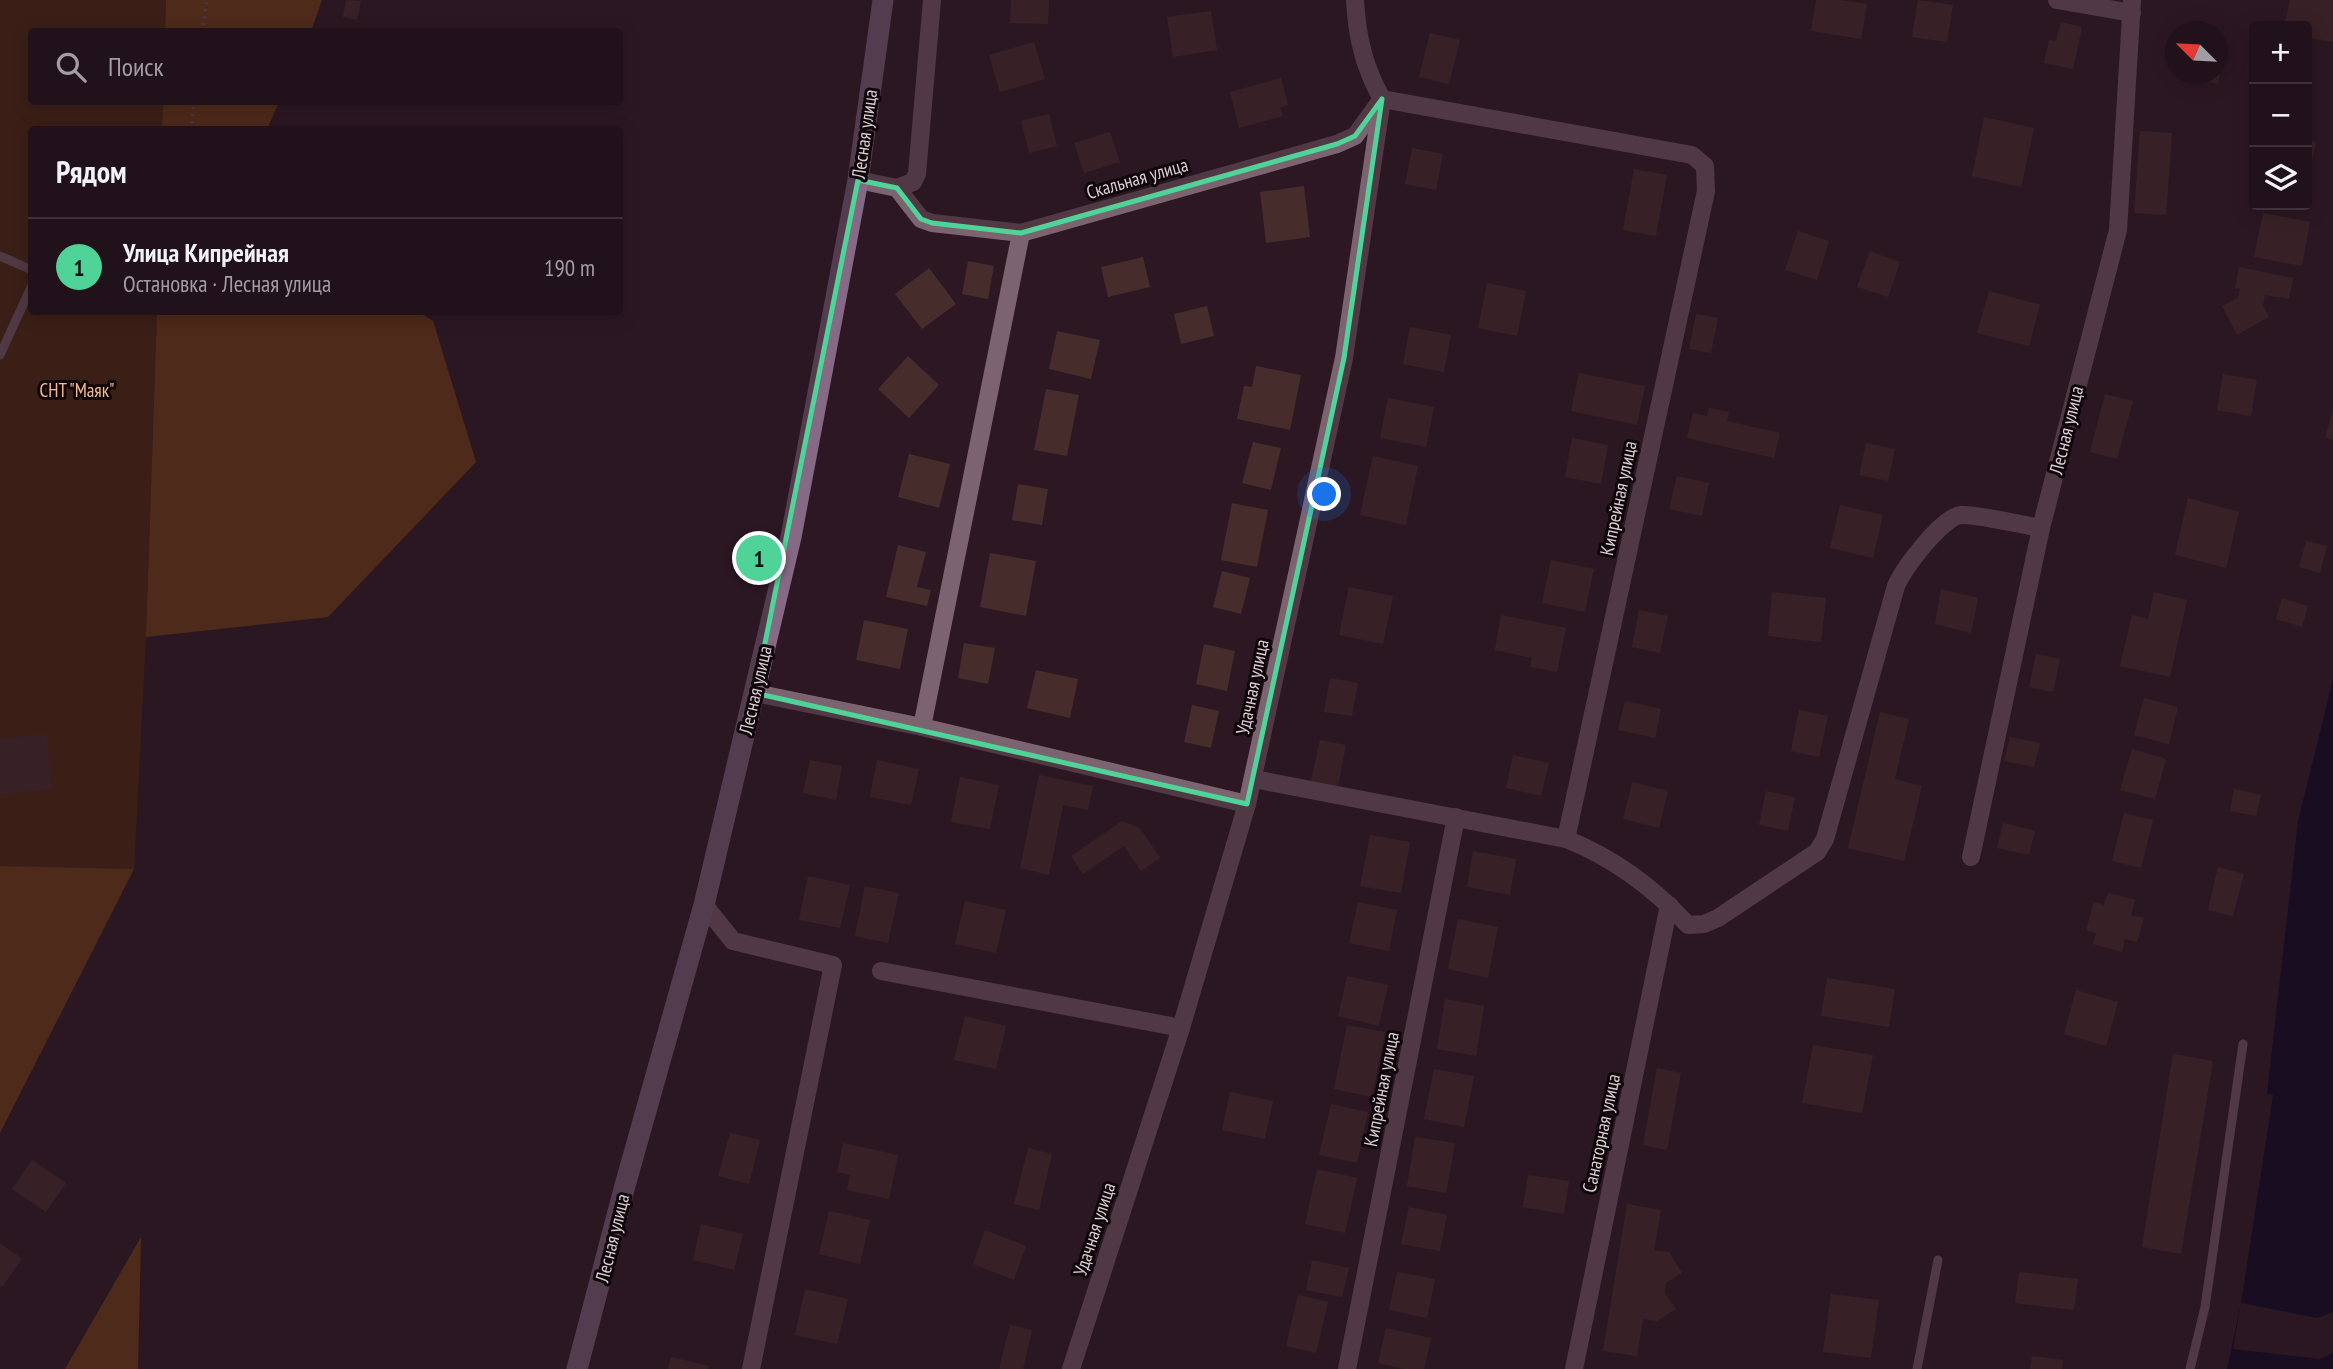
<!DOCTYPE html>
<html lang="ru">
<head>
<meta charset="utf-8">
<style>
	:root { --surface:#21111a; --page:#291a23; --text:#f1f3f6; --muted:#a29da2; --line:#3e3139; --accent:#4fd399 }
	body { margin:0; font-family:"PT Sans Narrow",sans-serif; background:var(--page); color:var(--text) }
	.controls { position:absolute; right:21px; top:21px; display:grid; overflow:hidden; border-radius:7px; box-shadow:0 4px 18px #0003 }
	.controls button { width:63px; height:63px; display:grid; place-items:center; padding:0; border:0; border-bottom:2px solid var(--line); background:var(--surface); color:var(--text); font:35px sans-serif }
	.compass { position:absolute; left:2165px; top:21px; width:63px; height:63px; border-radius:50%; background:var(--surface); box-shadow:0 4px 18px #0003; rotate:294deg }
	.you { position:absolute; left:1325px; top:495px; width:24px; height:24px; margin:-18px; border:5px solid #fff; border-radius:50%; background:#1a73e8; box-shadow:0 0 0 10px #1a73e833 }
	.badge { display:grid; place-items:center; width:46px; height:46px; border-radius:50%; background:var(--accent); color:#111; font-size:23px; font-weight:700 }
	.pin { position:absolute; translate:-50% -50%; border:4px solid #fff; box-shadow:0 2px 7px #0006 }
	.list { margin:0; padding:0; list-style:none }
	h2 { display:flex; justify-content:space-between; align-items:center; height:91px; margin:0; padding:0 28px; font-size:30px }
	h2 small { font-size:23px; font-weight:400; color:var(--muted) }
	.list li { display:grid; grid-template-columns:46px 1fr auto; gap:21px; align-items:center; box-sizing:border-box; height:98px; padding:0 28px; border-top:2px solid var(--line) }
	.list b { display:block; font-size:26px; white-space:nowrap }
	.list p { margin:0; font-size:23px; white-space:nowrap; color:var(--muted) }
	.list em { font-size:23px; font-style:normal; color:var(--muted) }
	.icon { flex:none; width:38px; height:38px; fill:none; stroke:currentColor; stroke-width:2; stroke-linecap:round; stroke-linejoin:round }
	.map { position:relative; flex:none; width:2333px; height:1369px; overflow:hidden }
	.search { position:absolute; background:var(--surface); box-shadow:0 4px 18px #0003; left:28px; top:28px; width:595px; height:77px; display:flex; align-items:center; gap:18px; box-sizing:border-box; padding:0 24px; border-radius:7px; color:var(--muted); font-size:26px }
	.panel { position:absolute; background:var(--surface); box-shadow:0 4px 18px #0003; left:28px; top:126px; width:595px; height:189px; border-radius:7px }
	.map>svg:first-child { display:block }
</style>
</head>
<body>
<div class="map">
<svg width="2333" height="1369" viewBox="0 0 2333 1369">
	<rect width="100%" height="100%" fill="#2c1722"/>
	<path fill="#4e290a" d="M0 0H166L165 31 32 32V102H163L162 129 32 130V312H157L146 637 134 869 0 866Z"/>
	<g fill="#794211">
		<path d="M166 0H322L311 31 165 32Z"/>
		<path d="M163 102H279L267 129 162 130Z"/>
		<path d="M157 312H419L433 321 476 462 328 617 146 637Z"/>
		<path d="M0 866 134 869 0 1133Z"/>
		<path d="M141 1237 138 1369H65Z"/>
	</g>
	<path fill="#040121" d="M2333 679V1369H2227L2241 1303 2273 1095 2267 1093 2298 821Z"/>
	<path fill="#2c1722" d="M2241 1303 2317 1318 2333 1312V1353L2320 1359 2233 1349Z"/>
	<g fill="#462d2c">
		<path d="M346 0 361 1 357 20 343 17Z"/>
		<path d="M1011 0H1049L1048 24 1010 23Z"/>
		<path d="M1816 0H1840L1867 4 1861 39 1811 31Z"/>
		<path d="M1918 0 1953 5 1947 42 1912 37Z"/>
		<path d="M2290 0H2333V42L2307 37V26H2284Z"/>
		<path d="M1211 11 1217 50 1173 57 1167 17Z"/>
		<path d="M2061 22 2082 27 2073 69 2044 63 2049 40 2056 41Z"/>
		<path d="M1430 33 1460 40 1449 84 1419 77Z"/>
		<path d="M1034 42 1045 79 1000 92 989 55Z"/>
		<path d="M2218 51 2224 52 2218 84 2188 79 2189 74H2218Z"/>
		<path d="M1281 78 1288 105 1280 108 1283 116 1239 128 1230 92Z"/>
		<path d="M1049 114 1057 146 1029 153 1021 121Z"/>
		<path d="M1984 117 2034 128 2021 187 1972 176Z"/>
		<path d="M2140 131 2172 133 2166 215 2134 213Z"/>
		<path d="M1110 132 1120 162 1084 173 1074 143Z"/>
		<path d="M2307 140 2316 142 2308 180H2307Z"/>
		<path d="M1412 148 1443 154 1436 190 1405 184Z"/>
		<path d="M1634 169 1667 175 1656 236 1623 230Z"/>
		<path d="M1304 186 1310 237 1266 243 1260 192Z"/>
		<path d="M2263 213 2310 222 2302 266 2254 257Z"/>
		<path d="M1798 231 1829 241 1817 280 1785 270Z"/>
		<path d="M1870 251 1900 262 1888 297 1857 287Z"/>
		<path d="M1143 257 1150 287 1108 297 1101 267Z"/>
		<path d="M968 261 994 266 988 299 962 294Z"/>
		<path d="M2239 267 2293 278 2289 299 2265 295 2263 305 2269 317 2237 335 2222 306 2238 298 2240 289 2235 288Z"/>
		<path d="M929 268 956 304 922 329 895 294Z"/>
		<path d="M1487 283 1526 291 1517 336 1478 328Z"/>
		<path d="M1989 291 2040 305 2029 346 1977 333Z"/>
		<path d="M1207 306 1214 336 1181 344 1174 314Z"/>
		<path d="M1696 314 1718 318 1711 353 1689 349Z"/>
		<path d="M1410 327 1451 335 1444 372 1403 364Z"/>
		<path d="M1057 331 1100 340 1091 379 1049 369Z"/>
		<path d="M908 356 939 385 909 418 878 389Z"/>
		<path d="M1256 366 1301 375 1290 430 1237 419 1244 386 1252 387Z"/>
		<path d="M1579 373 1645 386 1637 425 1571 411Z"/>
		<path d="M2223 374 2257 380 2251 416 2217 410Z"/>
		<path d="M1046 389 1079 395 1067 456 1034 450Z"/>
		<path d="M2105 394 2133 401 2117 459 2090 452Z"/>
		<path d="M1388 398 1434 407 1426 447 1380 438Z"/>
		<path d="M1709 408 1729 412 1727 421 1780 433 1774 458 1687 438 1693 413 1707 416Z"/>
		<path d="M2333 410V440L2325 438Z"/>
		<path d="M1572 438 1608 445 1601 484 1565 477Z"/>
		<path d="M1253 442 1281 448 1271 490 1242 483Z"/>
		<path d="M1866 443 1895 449 1888 481 1859 475Z"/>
		<path d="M909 454 950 464 939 508 898 497Z"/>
		<path d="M1373 456 1418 466 1406 525 1360 515Z"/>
		<path d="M1677 476 1709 483 1702 516 1669 509Z"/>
		<path d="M1018 484 1048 489 1042 525 1012 520Z"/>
		<path d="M2188 498 2239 512 2226 568 2175 555Z"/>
		<path d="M1232 503 1268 510 1257 567 1221 560Z"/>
		<path d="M1840 505 1883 515 1873 558 1830 548Z"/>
		<path d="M2306 541 2327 546 2320 573 2299 567Z"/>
		<path d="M898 545 926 552 917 587 931 590 927 606 886 597Z"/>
		<path d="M990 553 1036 561 1026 616 980 607Z"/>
		<path d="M1551 560 1594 569 1585 612 1542 603Z"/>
		<path d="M1222 571 1250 578 1241 614 1213 607Z"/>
		<path d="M1349 587 1393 596 1383 644 1339 635Z"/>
		<path d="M1941 589 1978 598 1971 633 1935 624Z"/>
		<path d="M1772 592 1826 598 1821 642 1768 636Z"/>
		<path d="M2154 592 2187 600 2170 677 2120 666 2132 615 2148 619Z"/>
		<path d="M2282 598 2308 606 2302 627 2276 619Z"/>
		<path d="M1639 610 1668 616 1660 653 1632 647Z"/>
		<path d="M1501 615 1566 628 1557 672 1530 667 1532 658 1495 650Z"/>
		<path d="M864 620 908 629 900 669 856 660Z"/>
		<path d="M964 643 995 648 988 684 958 678Z"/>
		<path d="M1204 644 1235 651 1227 691 1196 684Z"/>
		<path d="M2036 654 2060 659 2053 692 2029 687Z"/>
		<path d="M1036 670 1078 679 1070 718 1027 708Z"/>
		<path d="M1330 678 1358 683 1352 716 1324 712Z"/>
		<path d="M2144 698 2178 707 2169 744 2134 735Z"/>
		<path d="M1625 701 1661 709 1655 738 1618 730Z"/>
		<path d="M1192 705 1219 711 1211 748 1184 742Z"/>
		<path d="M1799 710 1828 716 1819 757 1791 751Z"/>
		<path d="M1880 712 1909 719 1895 779 1922 786 1904 861 1848 848Z"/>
		<path d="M46 734 52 789 0 794V739Z"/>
		<path d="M2010 737 2040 743 2034 767 2004 761Z"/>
		<path d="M1320 740 1346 745 1338 786 1311 781Z"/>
		<path d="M2132 749 2166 759 2155 799 2120 790Z"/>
		<path d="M1513 755 1549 763 1541 796 1506 788Z"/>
		<path d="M810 760 842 766 836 800 803 793Z"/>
		<path d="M877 760 919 769 911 805 870 797Z"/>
		<path d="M1039 775 1093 786 1088 810 1063 805 1049 875 1020 868Z"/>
		<path d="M960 777 999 785 990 829 951 822Z"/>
		<path d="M1632 782 1668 791 1659 828 1623 819Z"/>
		<path d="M2234 789 2261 795 2256 816 2230 811Z"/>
		<path d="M1766 791 1795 797 1788 831 1759 825Z"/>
		<path d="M2124 813 2153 820 2141 868 2112 861Z"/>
		<path d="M1122 821 1140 828 1160 858 1141 871 1124 846 1083 874 1071 856Z"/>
		<path d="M2003 823 2035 831 2029 855 1997 848Z"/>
		<path d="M1370 835 1410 842 1401 893 1360 886Z"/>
		<path d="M1473 851 1516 859 1510 895 1467 887Z"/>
		<path d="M2218 867 2244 874 2233 916 2208 910Z"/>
		<path d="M808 876 850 885 840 928 799 920Z"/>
		<path d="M865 886 899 893 888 943 855 936Z"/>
		<path d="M2108 893 2135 900 2131 915 2144 918 2137 942 2125 939 2122 952 2093 944 2096 933 2086 930 2094 902 2104 905Z"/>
		<path d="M965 901 1006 910 996 953 955 944Z"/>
		<path d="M1358 902 1397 910 1389 951 1349 943Z"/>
		<path d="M1458 919 1498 927 1488 978 1448 969Z"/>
		<path d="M1347 976 1388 985 1379 1026 1338 1016Z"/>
		<path d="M1827 978 1895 989 1889 1027 1821 1016Z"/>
		<path d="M2076 990 2118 1002 2106 1046 2064 1034Z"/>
		<path d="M1445 999 1484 1006 1476 1056 1437 1049Z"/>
		<path d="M965 1016 1006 1026 996 1069 954 1060Z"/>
		<path d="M1347 1025 1385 1032 1372 1097 1334 1089Z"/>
		<path d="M1813 1045 1873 1055 1862 1113 1802 1103Z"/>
		<path d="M2173 1054 2213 1061 2181 1254 2142 1247Z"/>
		<path d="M1657 1068 1681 1073 1667 1150 1643 1145Z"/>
		<path d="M1434 1069 1474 1076 1464 1127 1424 1119Z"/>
		<path d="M1230 1092 1273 1101 1265 1139 1222 1130Z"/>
		<path d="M1331 1104 1368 1112 1357 1163 1319 1155Z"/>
		<path d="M730 1133 760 1140 749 1184 718 1176Z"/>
		<path d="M1415 1137 1455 1143 1446 1193 1407 1186Z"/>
		<path d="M843 1143 898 1155 889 1199 847 1190 850 1175 837 1172Z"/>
		<path d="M1028 1148 1052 1154 1039 1210 1014 1204Z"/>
		<path d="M32 1160 66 1183 46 1212 12 1189Z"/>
		<path d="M1317 1169 1357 1178 1345 1233 1305 1224Z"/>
		<path d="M1528 1175 1569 1181 1564 1214 1523 1207Z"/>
		<path d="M1627 1204 1661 1210 1654 1250 1669 1252 1682 1273 1666 1283 1665 1293 1676 1309 1657 1321 1643 1319 1637 1356 1603 1351Z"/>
		<path d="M1409 1207 1447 1215 1440 1251 1401 1244Z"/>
		<path d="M829 1211 870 1220 860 1264 819 1254Z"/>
		<path d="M701 1224 743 1234 734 1270 693 1260Z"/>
		<path d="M985 1230 1026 1246 1014 1280 973 1264Z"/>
		<path d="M0 1243 22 1259 2 1287 0 1285Z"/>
		<path d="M1312 1260 1349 1268 1342 1297 1306 1290Z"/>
		<path d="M1397 1272 1435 1279 1427 1318 1389 1310Z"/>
		<path d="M2019 1272 2078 1279 2074 1310 2015 1303Z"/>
		<path d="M805 1289 848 1299 837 1344 795 1335Z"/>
		<path d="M1831 1294 1879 1300 1871 1358 1823 1352Z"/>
		<path d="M1298 1295 1328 1302 1316 1353 1286 1346Z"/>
		<path d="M1010 1325 1032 1330 1023 1369H999Z"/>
		<path d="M1386 1328 1431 1338 1424 1369H1403L1378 1363Z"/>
		<path d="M2032 1356 2063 1360 2062 1369H2030Z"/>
		<path d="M671 1357 709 1366 708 1369H668Z"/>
	</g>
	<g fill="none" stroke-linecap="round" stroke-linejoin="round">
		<g stroke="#715f69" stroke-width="3.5" stroke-dasharray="2 5" stroke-linecap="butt">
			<path d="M202 32 207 0"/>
			<path d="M191 130 194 102"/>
		</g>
		<g stroke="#7c6370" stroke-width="9">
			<path d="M0 256 32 270"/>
			<path d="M0 355 32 285"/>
			<path d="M1917 1369 1938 1260"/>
			<path d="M2190 1369 2205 1307 2243 1044"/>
		</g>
		<g stroke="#7c6370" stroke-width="18">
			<path d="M2057 0 2132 13"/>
			<path d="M858 180 897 188 921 219 932 223 1021 233 1337 144 1355 136 1382 99 1692 155 1705 166 1706 191 1566 839"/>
			<path d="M897 188 913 182 917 174 932 0"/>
			<path d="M755 693 922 727 1247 804"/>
			<path d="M922 727 1021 233"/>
			<path d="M1254 779 1566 839C1614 858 1653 887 1688 925L1704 924 1718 918 1817 852 1825 839 1896 586C1904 568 1942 517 1961 515 1977 514 2022 525 2041 528"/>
			<path d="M1971 857 2041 528 2118 230 2132 0"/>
			<path d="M704 905 733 941 833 965 751 1369"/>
			<path d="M881 971 1181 1028"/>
			<path d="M1071 1369 1181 1028 1247 804 1344 358 1382 99C1364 67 1357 37 1355 0"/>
			<path d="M1347 1369 1456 817"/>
			<path d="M1574 1369 1669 905"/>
		</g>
		<path stroke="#866985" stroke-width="21" d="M577 1369 624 1189 704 905 791 537 858 180 883 0"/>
	</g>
	<path d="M0 0H2333V1369H0ZM1382 99 1344 358 1247 804 755 693 858 180 897 188 921 219 932 223 1021 233 1337 144 1355 136Z" fill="#2c1722" fill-opacity=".55" fill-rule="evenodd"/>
	<path fill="none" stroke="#4fd399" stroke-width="5" stroke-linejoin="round" d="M1382 99 1344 358 1247 804 755 693 858 180 897 188 921 219 932 223 1021 233 1337 144 1355 136Z"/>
	<g text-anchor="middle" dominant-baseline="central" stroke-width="6" stroke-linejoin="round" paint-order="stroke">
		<g font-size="19" fill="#dbcdd4" stroke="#0e060a">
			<text transform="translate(864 134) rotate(-82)">Лесная улица</text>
			<text transform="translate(1137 178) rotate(-16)">Скальная улица</text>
			<text transform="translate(2066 430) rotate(-76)">Лесная улица</text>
			<text transform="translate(1618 498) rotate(-78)">Кипрейная улица</text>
			<text transform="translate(1252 687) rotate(-78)">Удачная улица</text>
			<text transform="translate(755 690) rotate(-77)">Лесная улица</text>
			<text transform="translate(1381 1089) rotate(-79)">Кипрейная улица</text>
			<text transform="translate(1601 1133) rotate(-78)">Санаторная улица</text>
			<text transform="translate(1094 1229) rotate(-72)">Удачная улица</text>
			<text transform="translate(612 1238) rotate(-76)">Лесная улица</text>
		</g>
		<g font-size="19" fill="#f6ba8f" stroke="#0e060a">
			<text x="77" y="390">СНТ "Маяк"</text>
		</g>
	</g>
</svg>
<div class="controls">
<button>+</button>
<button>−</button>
<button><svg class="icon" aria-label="layers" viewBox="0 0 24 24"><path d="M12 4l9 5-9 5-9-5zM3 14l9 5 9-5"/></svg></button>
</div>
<svg class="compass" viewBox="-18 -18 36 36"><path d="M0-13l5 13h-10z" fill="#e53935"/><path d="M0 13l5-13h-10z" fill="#a29da2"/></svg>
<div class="you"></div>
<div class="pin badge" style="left:759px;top:558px">1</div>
<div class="search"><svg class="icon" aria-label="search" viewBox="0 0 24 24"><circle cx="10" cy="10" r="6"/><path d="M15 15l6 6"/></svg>Поиск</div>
<section class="panel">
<h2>Рядом<small></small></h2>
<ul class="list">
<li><span class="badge">1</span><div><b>Улица Кипрейная</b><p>Остановка · Лесная улица</p></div><em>190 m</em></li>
</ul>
</section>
</div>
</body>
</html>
